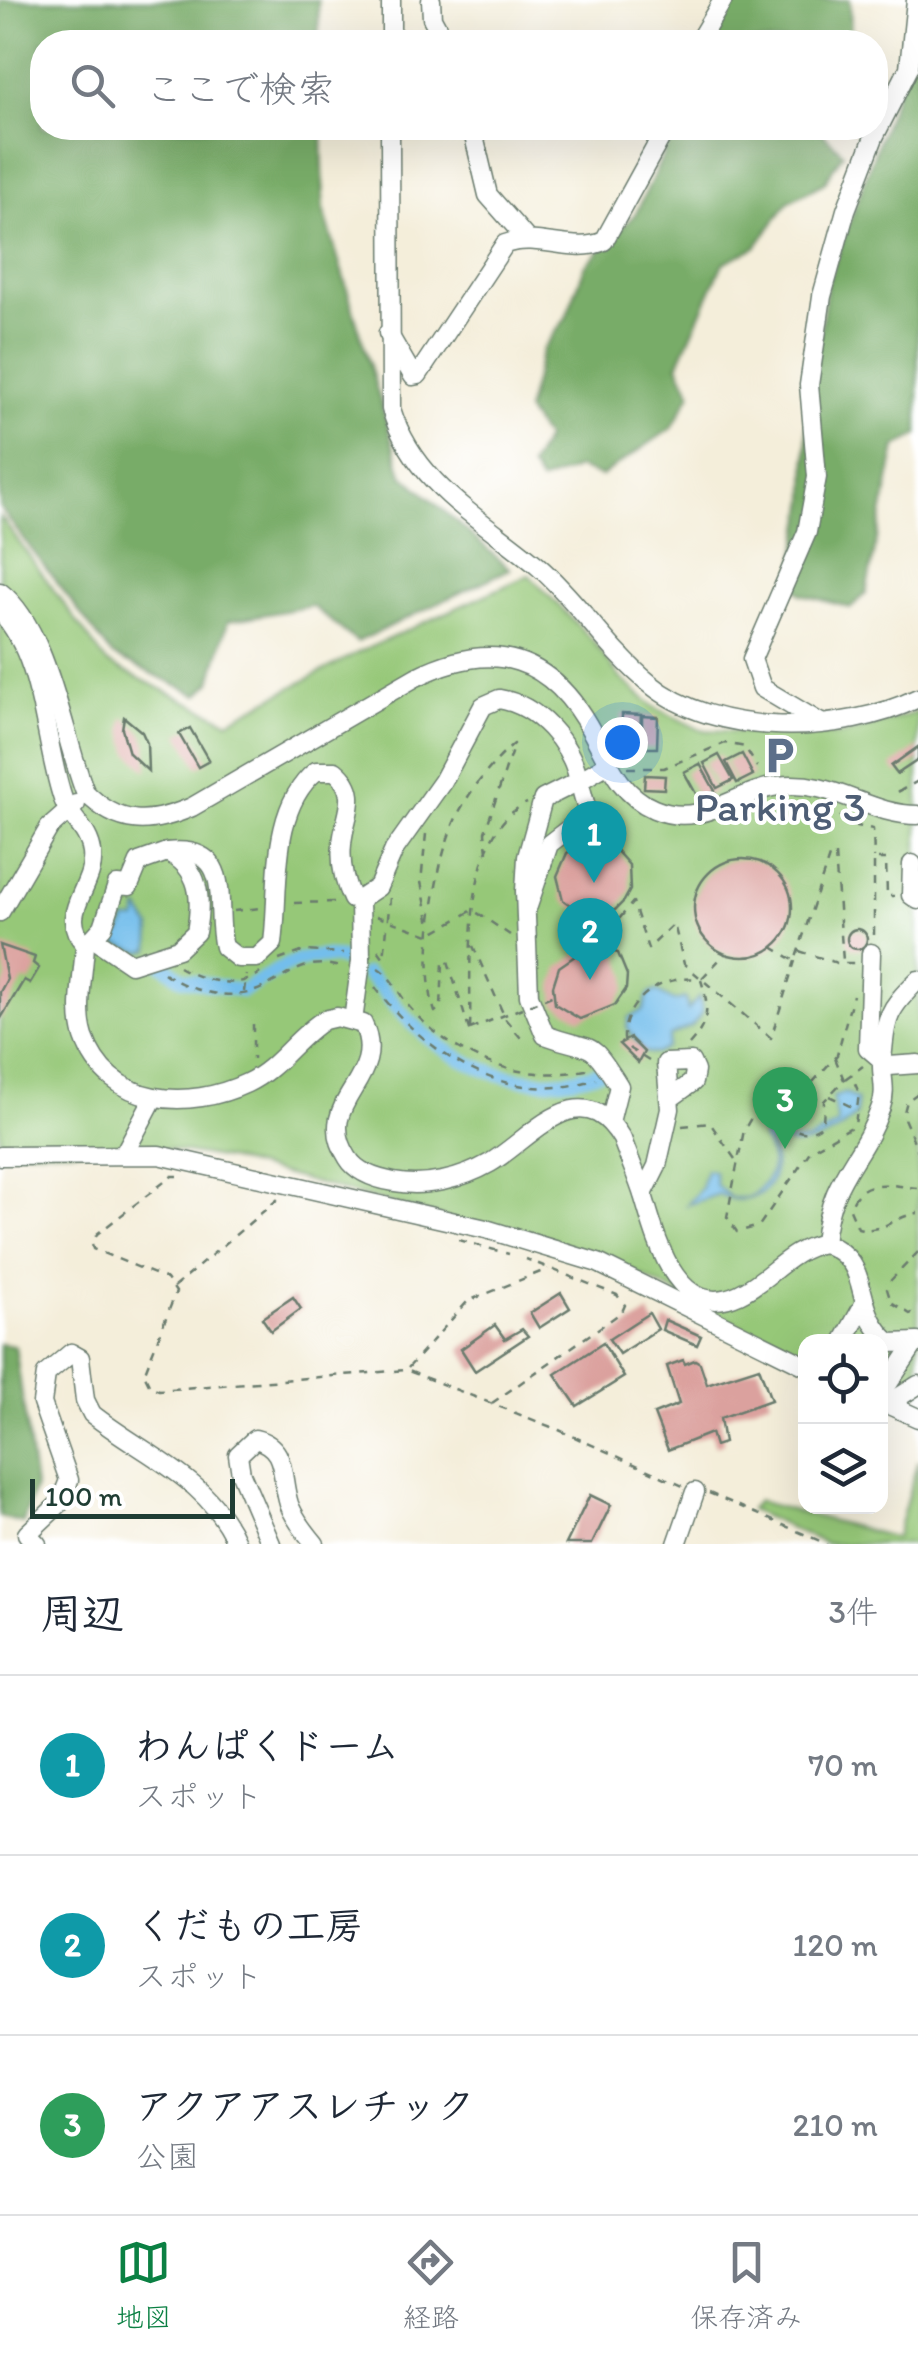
<!DOCTYPE html>
<html lang="ja">
<head>
<meta charset="utf-8">
<style>
	:root { --surface:#fff; --page:#f6f6f7; --text:#1f2937; --muted:#747a83; --line:#e0e1e3; --accent:#0b8043 }
	body { margin:0; font-family:Itim,"Klee One",sans-serif; background:var(--page); color:var(--text) }
	.controls { position:absolute; right:30px; bottom:30px; display:grid; overflow:hidden; border-radius:20px; box-shadow:0 10px 40px #0002 }
	.controls button { width:90px; height:90px; display:grid; place-items:center; padding:0; border:0; border-bottom:2px solid var(--line); background:var(--surface); color:var(--text); font:50px sans-serif }
	.scale { position:absolute; left:30px; bottom:25px; width:205px; box-sizing:border-box; padding-left:10px; border:5px solid #1f3d34; border-top:0; font-size:28px; line-height:35px; white-space:nowrap; color:#1f3d34; -webkit-text-stroke:8px #fff; paint-order:stroke }
	.you { position:absolute; left:622px; top:742px; width:35px; height:35px; margin:-25px; border:8px solid #fff; border-radius:50%; background:#1a73e8; box-shadow:0 0 0 15px #1a73e833 }
	.badge { display:grid; place-items:center; width:65px; height:65px; border-radius:50%; background:var(--accent); color:#fff; font-size:32px; font-weight:700 }
	.pin { position:absolute; translate:-50% -82px; filter:drop-shadow(0 2px 5px #0008) }
	.pin::after { content:''; position:absolute; top:52px; width:35px; height:30px; background:inherit; clip-path:polygon(0 0,100% 0,50% 100%) }
	.list { margin:0; padding:0; list-style:none }
	h2 { display:flex; justify-content:space-between; align-items:center; height:130px; margin:0; padding:0 40px; font-size:42px }
	h2 small { font-size:32px; font-weight:400; color:var(--muted) }
	.list li { display:grid; grid-template-columns:65px 1fr auto; gap:30px; align-items:center; box-sizing:border-box; height:180px; padding:0 40px; border-top:2px solid var(--line) }
	.list b { display:block; font-size:38px; white-space:nowrap }
	.list p { margin:0; font-size:32px; white-space:nowrap; color:var(--muted) }
	.list em { font-size:32px; font-style:normal; color:var(--muted) }
	.icon { flex:none; width:55px; height:55px; fill:none; stroke:currentColor; stroke-width:2; stroke-linecap:round; stroke-linejoin:round }
	.map { position:relative; flex:none; width:918px; height:1544px; overflow:hidden }
	.search { position:absolute; background:var(--surface); box-shadow:0 10px 40px #0002; left:30px; right:30px; top:30px; height:110px; display:flex; align-items:center; gap:25px; box-sizing:border-box; padding:0 35px; border-radius:40px; color:var(--muted); font-size:38px }
	.sheet { height:670px; background:var(--surface) }
	nav { display:flex; justify-content:space-around; align-items:center; box-sizing:border-box; height:140px; border-top:2px solid var(--line); background:var(--surface); font-size:28px; color:var(--muted) }
	nav a { display:grid; justify-items:center; gap:5px }
	nav .on { color:var(--accent) }
	.map>svg:first-child { display:block }
</style>
</head>
<body>
<div class="map">
<svg width="918" height="1544" viewBox="0 0 918 1544">
	<rect width="100%" height="100%" fill="#fff"/>
	<filter id="ink" filterUnits="userSpaceOnUse"><feTurbulence type="fractalNoise" baseFrequency=".01" numOctaves="2"/><feDisplacementMap in="SourceGraphic" scale="20" xChannelSelector="R" yChannelSelector="G"/><feConvolveMatrix kernelMatrix="1 2 1 2 8 2 1 2 1" color-interpolation-filters="sRGB"/></filter>
	<filter id="wash" filterUnits="userSpaceOnUse"><feTurbulence type="fractalNoise" baseFrequency=".0048" numOctaves="4" result="noise"/><feDisplacementMap in="SourceGraphic" scale="40" xChannelSelector="R" yChannelSelector="G"/><feGaussianBlur stdDeviation="2.25" result="paint"/><feColorMatrix in="noise" values="0 0 0 0 0 0 0 0 0 0 0 0 0 0 0 0 0 1.4 0 .05"/><feComposite in="paint" operator="in"/></filter>
	<g filter="url(#wash)">
		<rect width="100%" height="100%" fill="#f4eeda"/>
		<g fill="#96c878" stroke="#5a8256" stroke-width="2.5">
			<path d="M0 516 107 663 228 721 357 653 529 575 593 641 621 679 654 707 701 730 841 735 918 712V1394L881 1393 880 1342H806L805 1359 622 1266 231 1160 168 1149 0 1151Z"/>
			<path d="M918 1460V1544H827L750 1510 757 1501 896 1538Z"/>
		</g>
		<g fill="#78ac68" stroke="#4c744e" stroke-width="2.5">
			<path d="M0 0H318L319 42H42V128H322L324 211 402 474 510 569 357 642 312 606 228 621 211 682 198 695 112 655 0 508Z"/>
			<path d="M729 0H850L851 42H714Z"/>
			<path d="M918 0V435L896 447 866 593 851 608 801 594 791 584 806 500 807 425 827 285 897 90Z"/>
			<path d="M676 128H817L843 153 824 183 788 202 756 247 723 263 678 365 691 393 672 428 601 476 578 468 540 482 530 466 546 439 526 411 543 349 566 318 585 266 636 213Z"/>
			<path d="M0 1344 15 1346 35 1487 23 1523 0 1517Z"/>
		</g>
		<g fill="#73beec" stroke="#497e90" stroke-width="2.5">
			<path d="M139 909 151 927 150 949 142 952 103 940 121 933 126 920H136Z"/>
			<path d="M656 991 674 1001 685 998 688 1010 699 997 703 1012 692 1026 670 1036 667 1048 656 1054 644 1052 627 1027 629 1017 643 1010 648 995Z"/>
			<path d="M845 1093 857 1100 856 1116C842 1129 814 1147 794 1145 782 1144 782 1136 771 1137L769 1144C788 1179 755 1214 719 1194L687 1205 701 1188 706 1169 714 1171 716 1185 731 1198H749C773 1178 779 1165 762 1138L768 1123 782 1127 789 1141H807L838 1124 833 1097Z"/>
		</g>
		<g fill="none" stroke-linecap="round" stroke-linejoin="round">
			<g stroke="#73beec" stroke-width="14">
				<path d="M158 961 183 979 242 991C275 972 305 948 345 960"/>
				<path d="M366 974C384 988 393 1005 409 1020 460 1071 532 1096 603 1071"/>
			</g>
		</g>
		<g id="blocks">
			<g fill="#dba19e">
				<path d="M622 714 641 715 639 749 621 748Z"/>
				<path d="M642 716 658 717 657 748H642Z"/>
				<path d="M124 717 142 732 147 743 148 771 129 753 122 729Z"/>
				<path d="M190 728 209 761 198 767 179 734Z"/>
				<path d="M918 747V760L897 774 891 766Z"/>
				<path d="M742 754 753 775 737 783 726 762Z"/>
				<path d="M719 755 733 780 717 788 704 763Z"/>
				<path d="M700 764 715 791 699 799 684 772Z"/>
				<path d="M645 775 665 776 664 789 644 788Z"/>
				<path d="M589 842 613 847 629 865 630 890 624 901 615 910 591 916V937L596 947 618 953 627 975 626 989 615 1005 580 1019 555 1004 553 986 559 967 585 949 583 914 563 900 557 876 567 853Z"/>
				<circle cx="743" cy="908" r="49"/>
				<circle cx="857" cy="939" r="10"/>
				<path d="M0 945 35 957 33 963 39 968 30 983 24 980 0 1020V992L7 979Z"/>
				<path d="M630 1038 644 1052 638 1063 619 1044Z"/>
				<path d="M561 1293 570 1308 539 1328 530 1313Z"/>
				<path d="M293 1297 301 1309 271 1331 262 1318Z"/>
				<path d="M649 1313 658 1329 619 1354 609 1339Z"/>
				<path d="M665 1320 701 1336 697 1345 662 1330Z"/>
				<path d="M495 1325 505 1339 522 1329 528 1336 475 1371 461 1349Z"/>
				<path d="M603 1343 624 1377 577 1406 555 1374Z"/>
				<path d="M683 1360 685 1364 695 1360 700 1363 707 1384 759 1367 771 1400 720 1418 724 1443 715 1446 711 1433 668 1450 654 1414 679 1404 667 1366Z"/>
				<path d="M590 1495 611 1505 592 1544H566Z"/>
			</g>
		</g>
	</g>
	<g filter="url(#ink)">
		<use href="#blocks" fill-opacity="0" stroke="#6a7b6e" stroke-width="2.5"/>
		<g fill="none" stroke-linecap="round" stroke-linejoin="round">
			<defs>
				<g id="minor">
					<path d="M431 0 432 18 445 42"/>
					<path d="M391 42V0"/>
					<path d="M698 42 723 0"/>
					<path d="M390 128 391 409C415 485 481 518 539 567 579 602 608 650 649 683 715 739 843 735 918 698"/>
					<path d="M472 128 488 195 525 237"/>
					<path d="M388 333 413 376 418 375 505 244C537 232 575 255 604 241L666 128"/>
					<path d="M0 592C48 629 63 735 85 792 119 827 150 825 192 807L416 677C494 638 552 656 593 734 609 764 621 795 654 809 702 829 734 792 778 786 834 779 867 815 918 815"/>
					<path d="M0 611C45 659 43 740 63 799 70 819 90 830 92 853 96 888 55 913 85 944 84 972 75 1010 84 1037 109 1108 190 1110 247 1083 279 1068 295 1038 324 1020L337 1017 363 1024C390 1081 311 1101 348 1158 357 1173 377 1179 394 1182 426 1188 462 1179 490 1163 531 1139 581 1070 622 1139 629 1159 638 1178 644 1198 656 1238 677 1323 739 1294 771 1279 788 1250 824 1243 877 1264 848 1307 890 1343L918 1342"/>
					<path d="M819 722 762 688 752 659 807 532 817 477 809 385 822 296 846 210 874 137 909 68 916 0"/>
					<path d="M167 852C238 844 213 908 224 947L238 958H257L273 943C280 888 269 810 316 771H335C363 794 344 815 342 844 340 863 344 882 352 899H360L378 887 394 850 443 781 483 706 499 699C538 705 571 743 579 781L543 799 527 857 525 891 529 996 545 1035C596 1054 587 1035 619 1086L610 1122"/>
					<path d="M167 852C201 868 202 899 196 932L178 949 131 964 93 938 103 927 117 885 129 886 139 862Z"/>
					<path d="M912 864 911 895 918 900"/>
					<path d="M528 906 549 844 588 814 579 781 608 764"/>
					<path d="M0 912 49 828 76 804"/>
					<path d="M871 953 868 1048 889 1066 918 1064"/>
					<path d="M353 1021 361 961 360 899"/>
					<path d="M124 1154 153 1099"/>
					<path d="M0 1156 159 1155 486 1229 598 1263 806 1366"/>
					<path d="M643 1194 657 1166 670 1109 666 1063 691 1062 695 1071 693 1082 672 1097"/>
					<path d="M824 1243C830 1176 862 1162 881 1107 887 1090 881 1077 882 1061 886 1017 887 1010 918 980"/>
					<path d="M843 1342 864 1304"/>
					<path d="M880 1396 915 1343"/>
					<path d="M880 1401 918 1418"/>
					<path d="M888 1404 918 1385"/>
					<path d="M37 1544 27 1534 60 1503 69 1480 42 1403 46 1374 71 1353 80 1358 85 1400 92 1414C145 1456 209 1478 237 1544"/>
					<path d="M271 1544 241 1474 238 1455 255 1439C288 1447 280 1476 289 1504 294 1518 305 1532 315 1544"/>
					<path d="M677 1544 695 1492"/>
				</g>
			</defs>
			<use href="#minor" stroke="#6a7b6e" stroke-width="21"/>
			<g stroke="#6a7b6e" stroke-width="2.5" stroke-dasharray="8 8" stroke-linecap="butt">
				<path d="M628 768H664L725 743 745 747 757 767"/>
				<path d="M898 792 918 781"/>
				<path d="M826 808 857 826 873 829 874 858"/>
				<path d="M426 834 421 882 430 924"/>
				<path d="M487 852 485 832 514 744C492 763 470 790 457 816 435 860 419 966 435 1012L441 1007 443 962 448 961 470 1033C472 970 459 834 527 803"/>
				<path d="M835 855 843 961"/>
				<path d="M294 903 335 902"/>
				<path d="M234 911 261 908"/>
				<path d="M587 915 588 954"/>
				<path d="M376 916 429 935 473 910 510 935"/>
				<path d="M874 935V859H886L887 896H894"/>
				<path d="M473 946 506 1020 525 1043"/>
				<path d="M772 947 795 961 829 857 835 853"/>
				<path d="M378 950 384 958 390 898"/>
				<path d="M799 951 837 963H854"/>
				<path d="M589 956 633 902 648 949 674 924 684 964 771 1038 795 961"/>
				<path d="M279 960 304 951 344 953"/>
				<path d="M179 967C202 980 237 991 260 973"/>
				<path d="M378 968C393 977 400 997 412 1010 458 1061 523 1084 590 1069"/>
				<path d="M164 973C186 990 227 1001 255 991 288 978 304 955 343 968"/>
				<path d="M702 978 725 954"/>
				<path d="M375 987C426 1055 509 1109 596 1079"/>
				<path d="M244 992 246 975"/>
				<path d="M253 1024V1059"/>
				<path d="M689 1045C709 1023 710 1008 701 980"/>
				<path d="M835 1058 844 1080 824 1101 823 1125C793 1145 793 1118 766 1110L751 1118 744 1130 727 1217 737 1232 759 1226 811 1150 855 1125 859 1093 851 1074"/>
				<path d="M649 1061 630 1049 624 1039C623 1000 662 974 700 979"/>
				<path d="M845 1079 863 1066"/>
				<path d="M918 1093 907 1101 903 1116 918 1151"/>
				<path d="M829 1096 858 1110"/>
				<path d="M789 1123 799 1114 813 1082 837 1055 853 995"/>
				<path d="M682 1126 710 1123 737 1162"/>
				<path d="M178 1176H172L97 1234 92 1243 93 1249 167 1279 176 1292 144 1374 150 1386 159 1390 406 1370 559 1430 683 1486"/>
				<path d="M918 1188C891 1186 860 1175 850 1209L858 1228C883 1234 895 1216 918 1213"/>
				<path d="M459 1240 509 1254"/>
				<path d="M918 1252 891 1280 887 1289 891 1302 910 1314 918 1310"/>
				<path d="M174 1287 278 1199"/>
				<path d="M408 1368 468 1301 548 1269"/>
				<path d="M492 1403 622 1312 625 1305 617 1295 526 1259"/>
				<path d="M709 1493 827 1544"/>
			</g>
			<use href="#minor" stroke="#fff" stroke-width="18"/>
			<path stroke="#6a7b6e" stroke-width="2.5" stroke-dasharray="8 8" stroke-linecap="butt" d="M470 1029 554 995"/>
		</g>
	</g>
	<defs>
		<symbol id="parking-bare" viewBox="-9 -9 18 18"><path d="M-3.5-5.5H1a3.5 3.5 0 0 1 0 7H-1V5.5H-3.5ZM-1-3.4V-.6H.8a1.4 1.4 0 0 0 0-2.8Z" fill="#5c6f8a" stroke="#fff" stroke-width="2.5" paint-order="stroke"/></symbol>
	</defs>
	<g fill-rule="evenodd">
		<use href="#parking-bare" x="752" y="728" width="55" height="55"/>
	</g>
	<g text-anchor="middle" dominant-baseline="central" stroke-width="8" stroke-linejoin="round" paint-order="stroke">
		<g font-size="42" fill="#4e5e75" stroke="#fff">
			<text x="780" y="806">Parking 3</text>
		</g>
	</g>
</svg>
<div class="controls">
<button><svg class="icon" aria-label="locate" viewBox="0 0 24 24"><circle cx="12" cy="12" r="6"/><path d="M12 2v4M12 18v4M2 12h4M18 12h4"/></svg></button>
<button><svg class="icon" aria-label="layers" viewBox="0 0 24 24"><path d="M12 4l9 5-9 5-9-5zM3 14l9 5 9-5"/></svg></button>
</div>
<div class="scale">100 m</div>
<div class="you"></div>
<div class="pin badge" style="left:594px;top:883px;background:#0f9aa8">1</div>
<div class="pin badge" style="left:590px;top:980px;background:#0f9aa8">2</div>
<div class="pin badge" style="left:785px;top:1149px;background:#2e9e5b">3</div>
<div class="search"><svg class="icon" aria-label="search" viewBox="0 0 24 24"><circle cx="10" cy="10" r="6"/><path d="M15 15l6 6"/></svg>ここで検索</div>
</div>
<section class="sheet">
<h2>周辺<small>3件</small></h2>
<ul class="list">
<li><span class="badge" style="background:#0f9aa8">1</span><div><b>わんぱくドーム</b><p>スポット</p></div><em>70 m</em></li>
<li><span class="badge" style="background:#0f9aa8">2</span><div><b>くだもの工房</b><p>スポット</p></div><em>120 m</em></li>
<li><span class="badge" style="background:#2e9e5b">3</span><div><b>アクアアスレチック</b><p>公園</p></div><em>210 m</em></li>
</ul>
</section>
<nav>
<a class="on"><svg class="icon" aria-label="map" viewBox="0 0 24 24"><path d="M3 6l6-2 6 2 6-2v14l-6 2-6-2-6 2zM9 4v14M15 6v14"/></svg>地図</a>
<a><svg class="icon" aria-label="directions" viewBox="0 0 24 24"><path d="M12 3l9 9-9 9-9-9zM9 14v-3h6M13 9l2 2-2 2"/></svg>経路</a>
<a><svg class="icon" aria-label="saved" viewBox="0 0 24 24"><path d="M7 4h10v16l-5-4-5 4z"/></svg>保存済み</a>
</nav>
</body>
</html>
